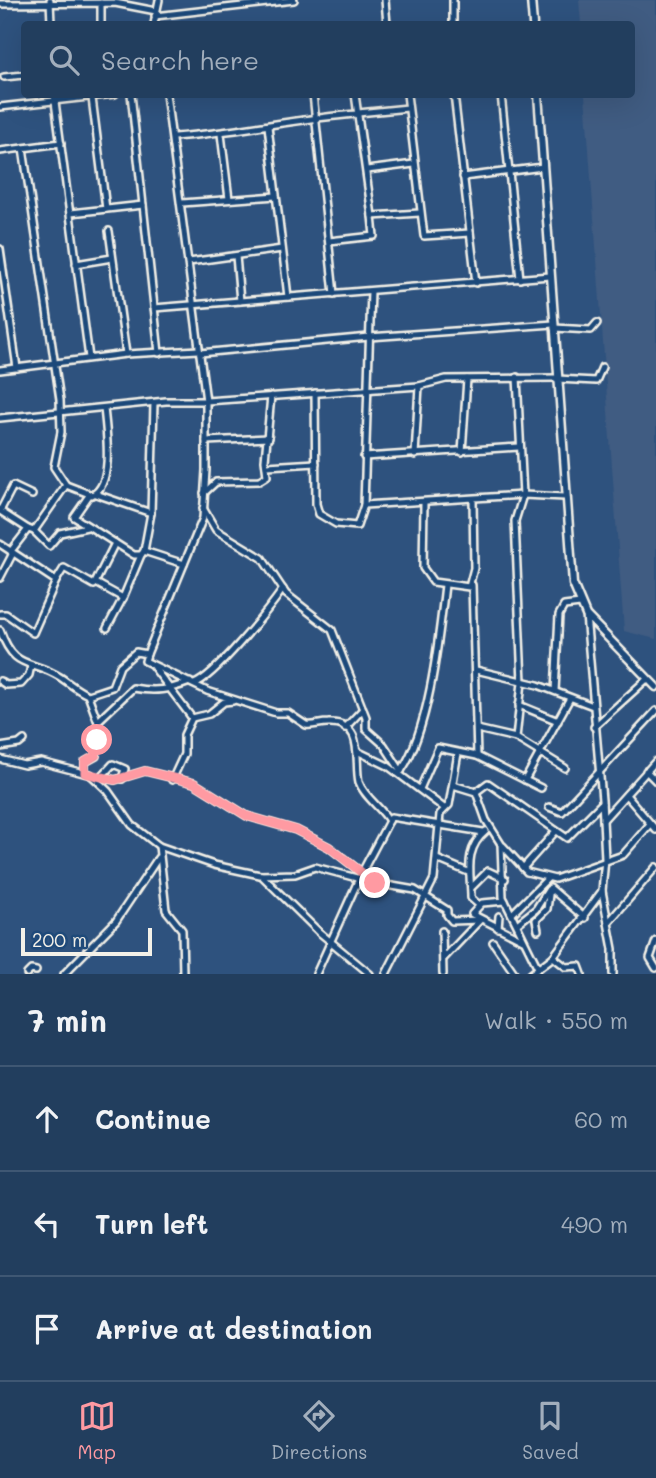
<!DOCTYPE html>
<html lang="en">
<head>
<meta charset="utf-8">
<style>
	:root { --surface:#223e5e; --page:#2e4967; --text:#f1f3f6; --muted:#a2aebc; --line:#3f5773; --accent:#ff9aa2 }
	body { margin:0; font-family:Mali,sans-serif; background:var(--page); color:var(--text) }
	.scale { position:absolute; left:21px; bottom:18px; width:131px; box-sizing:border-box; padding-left:7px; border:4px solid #f4f1e8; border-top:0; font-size:19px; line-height:24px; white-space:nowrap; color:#f4f1e8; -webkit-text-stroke:5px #1f4a7a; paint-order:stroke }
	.stop { position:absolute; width:21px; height:21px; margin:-16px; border:5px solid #ff9aa2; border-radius:50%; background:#fff }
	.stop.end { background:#ff9aa2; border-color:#fff; box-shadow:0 2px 7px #0008 }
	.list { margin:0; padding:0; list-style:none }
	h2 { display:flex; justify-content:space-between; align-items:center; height:91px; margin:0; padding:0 28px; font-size:30px }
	h2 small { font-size:23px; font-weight:400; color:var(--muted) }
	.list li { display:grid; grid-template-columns:46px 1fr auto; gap:21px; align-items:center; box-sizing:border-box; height:105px; padding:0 28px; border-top:2px solid var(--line) }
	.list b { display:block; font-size:26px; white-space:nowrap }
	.list em { font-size:23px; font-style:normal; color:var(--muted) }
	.icon { flex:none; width:38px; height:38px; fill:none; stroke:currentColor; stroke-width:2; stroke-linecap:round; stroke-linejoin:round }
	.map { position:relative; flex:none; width:656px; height:974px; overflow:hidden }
	.search { position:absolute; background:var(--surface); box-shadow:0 7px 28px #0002; left:21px; right:21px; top:21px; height:77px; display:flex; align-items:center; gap:18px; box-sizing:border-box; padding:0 24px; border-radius:7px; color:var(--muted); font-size:26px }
	.sheet { height:406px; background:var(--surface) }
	nav { display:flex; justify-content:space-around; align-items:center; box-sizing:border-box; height:98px; border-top:2px solid var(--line); background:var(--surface); font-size:19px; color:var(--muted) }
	nav a { display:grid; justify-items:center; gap:4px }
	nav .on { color:var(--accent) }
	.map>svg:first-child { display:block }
</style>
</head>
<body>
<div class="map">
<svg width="656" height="974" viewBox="0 0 656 974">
	<rect width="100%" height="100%" fill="#2e527e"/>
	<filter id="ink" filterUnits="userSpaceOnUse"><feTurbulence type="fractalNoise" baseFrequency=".0143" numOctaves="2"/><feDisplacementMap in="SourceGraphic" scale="14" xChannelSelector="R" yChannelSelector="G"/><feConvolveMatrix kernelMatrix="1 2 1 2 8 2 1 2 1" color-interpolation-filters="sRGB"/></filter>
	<g filter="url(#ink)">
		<path fill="#405c82" d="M579 0H656V639L624 631 585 95 632 94V24H581Z"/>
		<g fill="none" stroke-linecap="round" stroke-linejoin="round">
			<defs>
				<g id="minor">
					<path d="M50 0 51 24"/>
					<path d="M385 0 387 24"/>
					<path d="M453 0V24"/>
					<path d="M0 4 115 3 156 11"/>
					<path d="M155 16 294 0"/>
					<path d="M101 24V3"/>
					<path d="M154 24 159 0"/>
					<path d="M4 77 24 75"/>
					<path d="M54 94 89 358"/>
					<path d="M131 94 159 353"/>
					<path d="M313 94 334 294"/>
					<path d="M355 94 372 216"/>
					<path d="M407 94 424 236 470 233"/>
					<path d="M454 94 476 283"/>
					<path d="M501 94 520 279"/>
					<path d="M92 98 106 209"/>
					<path d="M0 107 115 94"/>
					<path d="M358 113 408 108"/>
					<path d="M268 126 288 297"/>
					<path d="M221 134 229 199"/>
					<path d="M174 137C236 133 296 118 358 114"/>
					<path d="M0 151 61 143"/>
					<path d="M367 170 414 164"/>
					<path d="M463 177 543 167"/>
					<path d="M182 203 276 196"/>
					<path d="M71 213 143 205"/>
					<path d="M109 231 126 354"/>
					<path d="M329 241 374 236 372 216 420 213"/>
					<path d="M0 249 17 368"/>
					<path d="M236 256 240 301"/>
					<path d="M189 262 282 249"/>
					<path d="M76 264 112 258"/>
					<path d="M154 308 550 276"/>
					<path d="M554 328 591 330 597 323"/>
					<path d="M200 353 369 337 554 324"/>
					<path d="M0 370 126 354 199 350"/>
					<path d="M557 379 596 381 602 367"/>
					<path d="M315 393 316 504 319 514 336 524 357 526 364 505 523 495 565 497"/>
					<path d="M154 403 151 513 144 551 184 564"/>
					<path d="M0 418 166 401H206L419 386 446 379 557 378"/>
					<path d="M206 441 269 438"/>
					<path d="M462 452 467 379"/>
					<path d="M415 455 419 386"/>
					<path d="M364 457 519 447"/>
					<path d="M267 466 316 463"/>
					<path d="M66 485 92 495C115 484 106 430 104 408"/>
					<path d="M204 493 216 482 259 481 267 476 265 460 271 396"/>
					<path d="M90 494 74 517 134 555H141L144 551"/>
					<path d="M96 494 151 513"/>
					<path d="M424 503 423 568 433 582 469 587 474 568 473 499"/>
					<path d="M364 505 371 291"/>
					<path d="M203 508 216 530 262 558 286 594 332 630 366 717V729L384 745 401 771"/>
					<path d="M0 511 13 486 32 495"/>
					<path d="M0 511 28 529"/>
					<path d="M34 531 49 546 60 533 87 527"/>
					<path d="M0 544 56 581 33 633 6 614H0"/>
					<path d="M0 578 12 555 11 551 28 529 34 531 66 485 54 467 61 432 60 400 23 148"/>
					<path d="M56 581 64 568 94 585 115 543"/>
					<path d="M96 583 123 598 141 555"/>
					<path d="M472 585 477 756"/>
					<path d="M586 615 602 800 605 859 602 891 613 949V974"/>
					<path d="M107 628 123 598"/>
					<path d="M0 630C15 672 30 658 60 677 69 683 77 690 88 695L112 687 120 666 136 652 147 654 145 661 207 691 276 713H288L306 725C314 726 320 723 328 723 366 721 354 761 359 782 364 797 382 808 389 821"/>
					<path d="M147 654 203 518 206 470V401L166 94"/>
					<path d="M152 665 192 718"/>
					<path d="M476 670 538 685 593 706"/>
					<path d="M0 681 6 685 21 684 29 675 31 666"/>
					<path d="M194 684C215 677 269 609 283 589"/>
					<path d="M555 691 559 615 564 606 580 604"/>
					<path d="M519 705 558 721"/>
					<path d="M98 721 133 688C155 692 169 690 190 682"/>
					<path d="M594 727 647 679"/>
					<path d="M345 728 363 709"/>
					<path d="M477 729 516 738 565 768"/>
					<path d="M516 738 522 682 515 521 523 495 517 377"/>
					<path d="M0 747 19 744 24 740"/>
					<path d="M359 752 388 766 444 808"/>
					<path d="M0 759 24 765 41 762 91 775"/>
					<path d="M401 771C430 729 439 636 445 585"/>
					<path d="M646 771 656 781"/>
					<path d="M85 773V762L96 756 99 725 88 695"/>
					<path d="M90 774 108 791 132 825 159 846 214 865 260 875 295 874 315 867 372 882"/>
					<path d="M101 777 115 780 145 771 194 783 247 816 296 830 329 847 375 883 415 890 447 910V915L452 921 480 920 444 958"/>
					<path d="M101 777 113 764 125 769 122 779"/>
					<path d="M172 780 184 754V735L192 718 209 714 224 702 233 701"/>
					<path d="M525 780 570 698"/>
					<path d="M453 785 476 792 486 820 501 844 503 897 538 968"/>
					<path d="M420 789 438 748 477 756 541 788"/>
					<path d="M476 792 488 783 567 838 602 803"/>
					<path d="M626 795 656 830"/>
					<path d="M549 807 562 812 656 711"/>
					<path d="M603 820 656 761"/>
					<path d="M159 846 166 910 182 930 183 974"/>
					<path d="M503 846 527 872 555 879 623 855 650 824"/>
					<path d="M437 859 468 872"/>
					<path d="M523 868 556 831"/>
					<path d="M261 875 319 932 370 974"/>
					<path d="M471 888 488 871 505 879"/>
					<path d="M505 901 482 903 472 914 523 940"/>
					<path d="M479 905 471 898C471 873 463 850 486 831"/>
					<path d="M512 914 548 878"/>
					<path d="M608 923 656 867"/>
					<path d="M517 924 536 909 548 890"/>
					<path d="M498 928 499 916"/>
					<path d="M538 930 536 920 547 909 550 888 585 918"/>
					<path d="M442 931 443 974"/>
					<path d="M656 941 650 958 656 968"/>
					<path d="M493 942 515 974"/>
					<path d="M553 957 566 967 579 966 582 974"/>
					<path d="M27 974 31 970 36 971"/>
					<path d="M64 974 116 921 158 858"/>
					<path d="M316 974 362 872 391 817 483 832"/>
					<path d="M386 974 434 879 440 814 449 805 458 753"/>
					<path d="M531 974 553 957 602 891"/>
				</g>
				<g id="tertiary">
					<path d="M531 0 533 24"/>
					<path d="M538 94 573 584 586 615 656 687"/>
				</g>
			</defs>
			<use href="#minor" stroke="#f4f1e8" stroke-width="10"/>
			<use href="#tertiary" stroke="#f4f1e8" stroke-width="11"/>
			<use href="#minor" stroke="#1f4a7a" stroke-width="5"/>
			<use href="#tertiary" stroke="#1f4a7a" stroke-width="6"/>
		</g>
	</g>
	<g fill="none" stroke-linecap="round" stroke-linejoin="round" filter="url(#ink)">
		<path stroke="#ff9aa2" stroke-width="9" d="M97 740 96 755 85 762V773L115 780 145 771 194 783 247 816 296 830 329 847 375 883"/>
	</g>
</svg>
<div class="scale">200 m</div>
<div class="stop" style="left:97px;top:740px"></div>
<div class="stop end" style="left:375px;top:883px"></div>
<div class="search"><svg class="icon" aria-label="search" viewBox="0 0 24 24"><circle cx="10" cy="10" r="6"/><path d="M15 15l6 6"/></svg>Search here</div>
</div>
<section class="sheet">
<h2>7 min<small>Walk · 550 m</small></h2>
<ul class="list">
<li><svg class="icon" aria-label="ahead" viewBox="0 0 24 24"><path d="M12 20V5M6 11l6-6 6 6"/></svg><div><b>Continue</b></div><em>60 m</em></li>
<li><svg class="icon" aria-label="left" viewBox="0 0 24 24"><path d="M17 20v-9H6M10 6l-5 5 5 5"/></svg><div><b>Turn left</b></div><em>490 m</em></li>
<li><svg class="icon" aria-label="arrive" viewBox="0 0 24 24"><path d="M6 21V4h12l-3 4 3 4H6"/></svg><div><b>Arrive at destination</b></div></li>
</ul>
</section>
<nav>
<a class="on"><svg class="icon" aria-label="map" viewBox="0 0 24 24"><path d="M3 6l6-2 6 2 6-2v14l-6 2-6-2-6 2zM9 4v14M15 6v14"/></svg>Map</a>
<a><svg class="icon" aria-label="directions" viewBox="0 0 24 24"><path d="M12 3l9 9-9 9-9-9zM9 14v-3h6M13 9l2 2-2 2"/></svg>Directions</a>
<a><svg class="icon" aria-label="saved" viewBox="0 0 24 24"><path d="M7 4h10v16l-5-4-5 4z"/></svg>Saved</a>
</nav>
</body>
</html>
